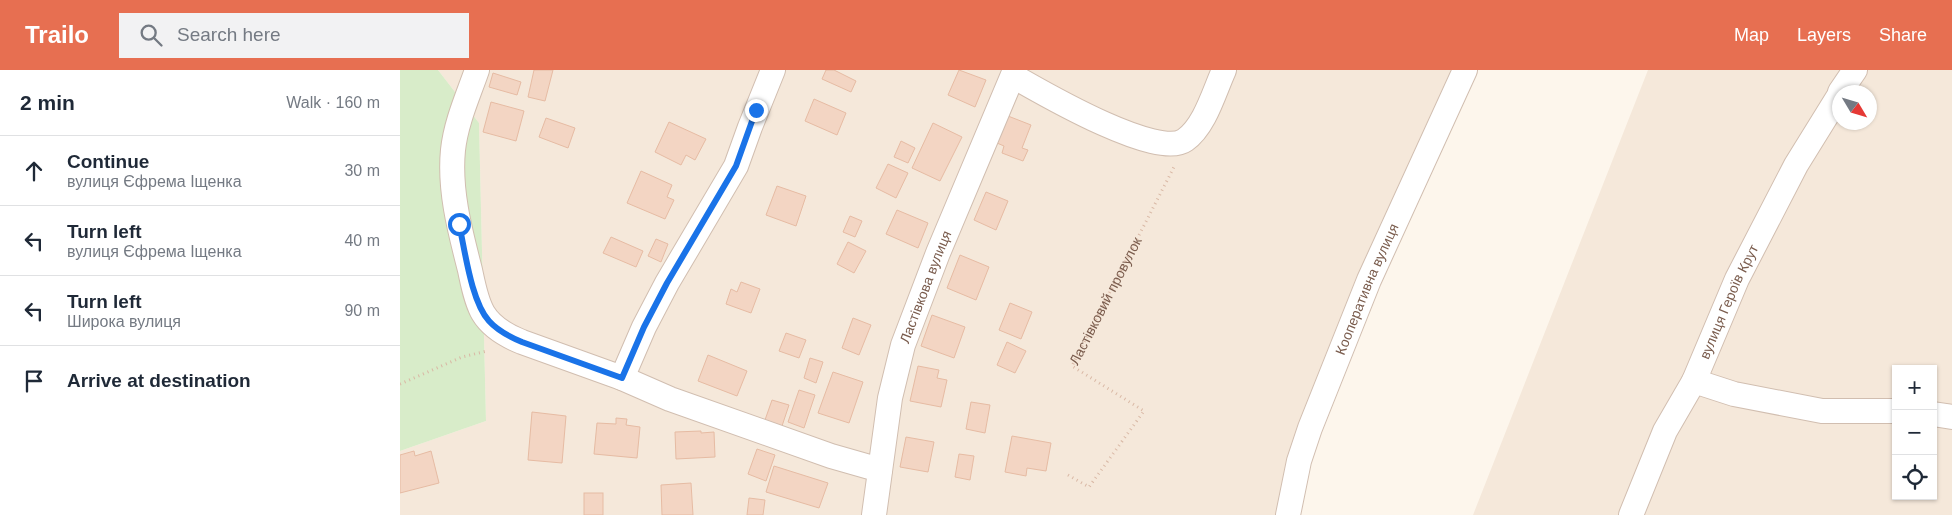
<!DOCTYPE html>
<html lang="en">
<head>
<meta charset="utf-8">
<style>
	:root { --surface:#fff; --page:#f2f2f3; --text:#1f2937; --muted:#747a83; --line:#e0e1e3; --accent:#e76f51 }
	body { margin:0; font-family:Helvetica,sans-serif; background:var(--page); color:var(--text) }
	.controls { position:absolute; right:15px; bottom:15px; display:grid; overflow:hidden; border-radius:0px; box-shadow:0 1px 4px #0004 }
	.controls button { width:45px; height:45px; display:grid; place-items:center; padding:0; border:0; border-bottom:1px solid var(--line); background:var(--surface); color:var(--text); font:25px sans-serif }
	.compass { position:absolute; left:1432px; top:15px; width:45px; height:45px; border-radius:50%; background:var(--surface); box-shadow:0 1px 4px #0004; rotate:128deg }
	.stop { position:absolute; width:15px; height:15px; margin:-11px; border:4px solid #1a73e8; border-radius:50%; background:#fff }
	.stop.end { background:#1a73e8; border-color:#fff; box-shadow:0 1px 5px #0008 }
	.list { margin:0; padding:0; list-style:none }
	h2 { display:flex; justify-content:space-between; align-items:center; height:65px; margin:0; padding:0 20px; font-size:21px }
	h2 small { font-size:16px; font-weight:400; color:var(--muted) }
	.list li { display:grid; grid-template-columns:32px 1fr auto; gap:15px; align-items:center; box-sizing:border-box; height:70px; padding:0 20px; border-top:1px solid var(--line) }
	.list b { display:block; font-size:19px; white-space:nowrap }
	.list p { margin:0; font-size:16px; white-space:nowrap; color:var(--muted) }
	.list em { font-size:16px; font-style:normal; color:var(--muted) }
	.icon { flex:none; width:28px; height:28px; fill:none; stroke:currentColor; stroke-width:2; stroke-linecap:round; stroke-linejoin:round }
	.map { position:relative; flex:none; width:1552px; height:445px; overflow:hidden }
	header { display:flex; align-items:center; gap:30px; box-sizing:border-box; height:70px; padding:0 25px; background:var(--accent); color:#fff }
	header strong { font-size:24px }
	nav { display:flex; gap:28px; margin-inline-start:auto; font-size:18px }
	.search { width:350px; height:45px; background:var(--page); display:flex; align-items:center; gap:12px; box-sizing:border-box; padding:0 18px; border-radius:0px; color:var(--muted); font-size:19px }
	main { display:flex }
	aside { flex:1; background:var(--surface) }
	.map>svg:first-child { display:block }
</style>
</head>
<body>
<header>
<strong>Trailo</strong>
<div class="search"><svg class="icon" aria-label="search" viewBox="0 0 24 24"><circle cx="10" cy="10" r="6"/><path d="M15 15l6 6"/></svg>Search here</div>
<nav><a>Map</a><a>Layers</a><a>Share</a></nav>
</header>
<main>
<aside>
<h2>2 min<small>Walk · 160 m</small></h2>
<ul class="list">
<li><svg class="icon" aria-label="ahead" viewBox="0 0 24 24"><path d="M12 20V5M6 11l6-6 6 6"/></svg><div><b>Continue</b><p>вулиця Єфрема Іщенка</p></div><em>30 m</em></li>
<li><svg class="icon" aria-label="left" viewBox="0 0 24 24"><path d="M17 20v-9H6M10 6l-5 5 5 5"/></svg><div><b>Turn left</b><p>вулиця Єфрема Іщенка</p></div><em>40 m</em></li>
<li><svg class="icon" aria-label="left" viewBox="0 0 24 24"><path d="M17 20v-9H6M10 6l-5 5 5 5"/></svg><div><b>Turn left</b><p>Широка вулиця</p></div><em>90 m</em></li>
<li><svg class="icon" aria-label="arrive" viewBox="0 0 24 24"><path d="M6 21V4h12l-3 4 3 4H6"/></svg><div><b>Arrive at destination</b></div></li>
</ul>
</aside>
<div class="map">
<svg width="1552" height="445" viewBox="0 0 1552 445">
	<rect width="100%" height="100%" fill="#fdf6ec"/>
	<g fill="#f5e8da" fill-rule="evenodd">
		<path d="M38 0H1065L888 445H0V381L86 351 79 53Z"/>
		<path d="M1248 0H1552V445H1073ZM1440 22H1470V52H1440ZM1496 299H1533V426H1496Z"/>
	</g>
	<path fill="#d8ecc9" d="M0 0H38L79 53 86 351 0 381Z"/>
	<g fill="#f3d5c3" stroke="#e6bba3">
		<path d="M134 0H153L145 31 128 27Z"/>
		<path d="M426 0H434L456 11 451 22 422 9Z"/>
		<path d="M559 0 586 10 575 37 548 25Z"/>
		<path d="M93 3 121 12 117 25 89 17Z"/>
		<path d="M414 29 446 43 437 65 405 51Z"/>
		<path d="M91 32 124 41 116 71 83 62Z"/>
		<path d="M608 46 631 55 622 78 628 80 623 91 602 83 604 76 597 73Z"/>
		<path d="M146 48 175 58 168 78 139 67Z"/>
		<path d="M269 52 306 69 295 90 286 85 281 95 255 82Z"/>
		<path d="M533 53 562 67 540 111 512 98Z"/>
		<path d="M501 71 515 78 508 93 494 87Z"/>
		<path d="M488 94 508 103 496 128 476 118Z"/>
		<path d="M241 101 272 115 267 127 274 130 265 149 227 133Z"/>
		<path d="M377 116 406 126 396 156 366 145Z"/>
		<path d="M586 122 608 131 596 160 574 150Z"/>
		<path d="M497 140 528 153 518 178 486 164Z"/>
		<path d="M450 146 462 151 455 167 443 162Z"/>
		<path d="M211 167 243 181 236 197 203 183Z"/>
		<path d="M256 169 268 174 261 192 248 186Z"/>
		<path d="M448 172 466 181 454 203 437 194Z"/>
		<path d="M560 185 589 197 576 230 547 218Z"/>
		<path d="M341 212 360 219 351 243 326 234 331 219 337 222Z"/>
		<path d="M610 233 632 242 621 269 599 260Z"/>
		<path d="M532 245 565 257 554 288 521 276Z"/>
		<path d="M453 248 471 255 459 285 442 278Z"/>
		<path d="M386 263 406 270 399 288 379 281Z"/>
		<path d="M607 272 626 281 615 303 597 295Z"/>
		<path d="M308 285 347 301 337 326 298 311Z"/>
		<path d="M410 288 423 292 416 313 404 308Z"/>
		<path d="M518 296 539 300 537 308 547 310 541 337 510 331Z"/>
		<path d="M433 302 463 312 449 353 418 343Z"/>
		<path d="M399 320 415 325 404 358 388 352Z"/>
		<path d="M372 330 389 335 382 356 365 350Z"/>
		<path d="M571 332 590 335 585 363 566 359Z"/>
		<path d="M132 342 166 346 162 393 128 390Z"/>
		<path d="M216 348 227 349 226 355 240 357 237 388 194 384 197 353 216 354Z"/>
		<path d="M301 361V363L314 362 315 387 276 389 275 362Z"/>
		<path d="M612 366 651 373 646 401 627 398 626 406 605 402Z"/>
		<path d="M506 367 534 372 528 402 500 397Z"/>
		<path d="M357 379 375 385 366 411 348 404Z"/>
		<path d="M14 381 15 386 31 381 39 413 0 423V385Z"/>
		<path d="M559 384 574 386 570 410 555 407Z"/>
		<path d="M374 396 428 413 419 438 366 422Z"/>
		<path d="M291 413 293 445H262L261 415Z"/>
		<rect x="184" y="423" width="19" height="22"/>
		<path d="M349 428 365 430 363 445H347Z"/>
	</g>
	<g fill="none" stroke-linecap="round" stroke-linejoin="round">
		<defs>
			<g id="minor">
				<path d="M77 0C68 26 56 52 53 80 49 120 60 161 70 200 73 214 76 231 83 243 92 258 107 266 122 272L222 308 270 329 431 386 480 400"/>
				<path d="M613 6C641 22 757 90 785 70 805 56 814 22 824 0"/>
				<path d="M1440 22 1455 0"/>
				<path d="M222 308 244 257 267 213 336 96 350 57 373 0"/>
				<path d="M1294 311 1334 324 1422 341H1496"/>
				<path d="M1533 344 1552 347"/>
				<path id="s2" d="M474 445 490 328 503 275 538 183 615 0"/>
				<path id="s3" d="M888 445 899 391 910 358 969 210 1065 0"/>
				<path id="s4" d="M1231 445 1265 361 1294 311 1337 209 1396 95 1440 24"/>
			</g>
		</defs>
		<use href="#minor" stroke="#d1beb0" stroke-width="26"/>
		<g stroke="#d9b8a5" stroke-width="3" stroke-dasharray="1 4" stroke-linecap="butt">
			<path d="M0 314 62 287 87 281"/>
			<path id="s1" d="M668 405 689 417 744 341 672 296 775 95"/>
		</g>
		<use href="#minor" stroke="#fff" stroke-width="24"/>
	</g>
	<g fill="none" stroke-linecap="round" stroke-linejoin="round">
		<path stroke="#1a73e8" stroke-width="6" d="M59 154C65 180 71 231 89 251 98 261 110 267 122 272L222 308 244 257 267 213 336 96 356 40"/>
	</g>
	<g text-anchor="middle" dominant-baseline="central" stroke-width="5" stroke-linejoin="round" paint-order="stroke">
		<g font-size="14" fill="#7a5c4d" stroke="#fffaf3">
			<text stroke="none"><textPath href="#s2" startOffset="235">Ластівкова вулиця</textPath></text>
			<text stroke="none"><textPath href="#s3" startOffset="240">Кооперативна вулиця</textPath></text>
			<text stroke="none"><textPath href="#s1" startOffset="276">Ластівковий провулок</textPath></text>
			<text stroke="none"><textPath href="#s4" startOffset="235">вулиця Героїв Крут</textPath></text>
		</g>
	</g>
</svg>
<div class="controls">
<button>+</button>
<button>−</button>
<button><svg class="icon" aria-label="locate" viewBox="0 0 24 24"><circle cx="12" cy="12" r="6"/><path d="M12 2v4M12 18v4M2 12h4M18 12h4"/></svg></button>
</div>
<svg class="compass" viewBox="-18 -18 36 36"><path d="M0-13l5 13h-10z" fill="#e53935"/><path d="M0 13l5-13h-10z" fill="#747a83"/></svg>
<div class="stop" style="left:59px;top:154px"></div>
<div class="stop end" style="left:356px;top:40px"></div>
</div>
</main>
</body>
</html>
